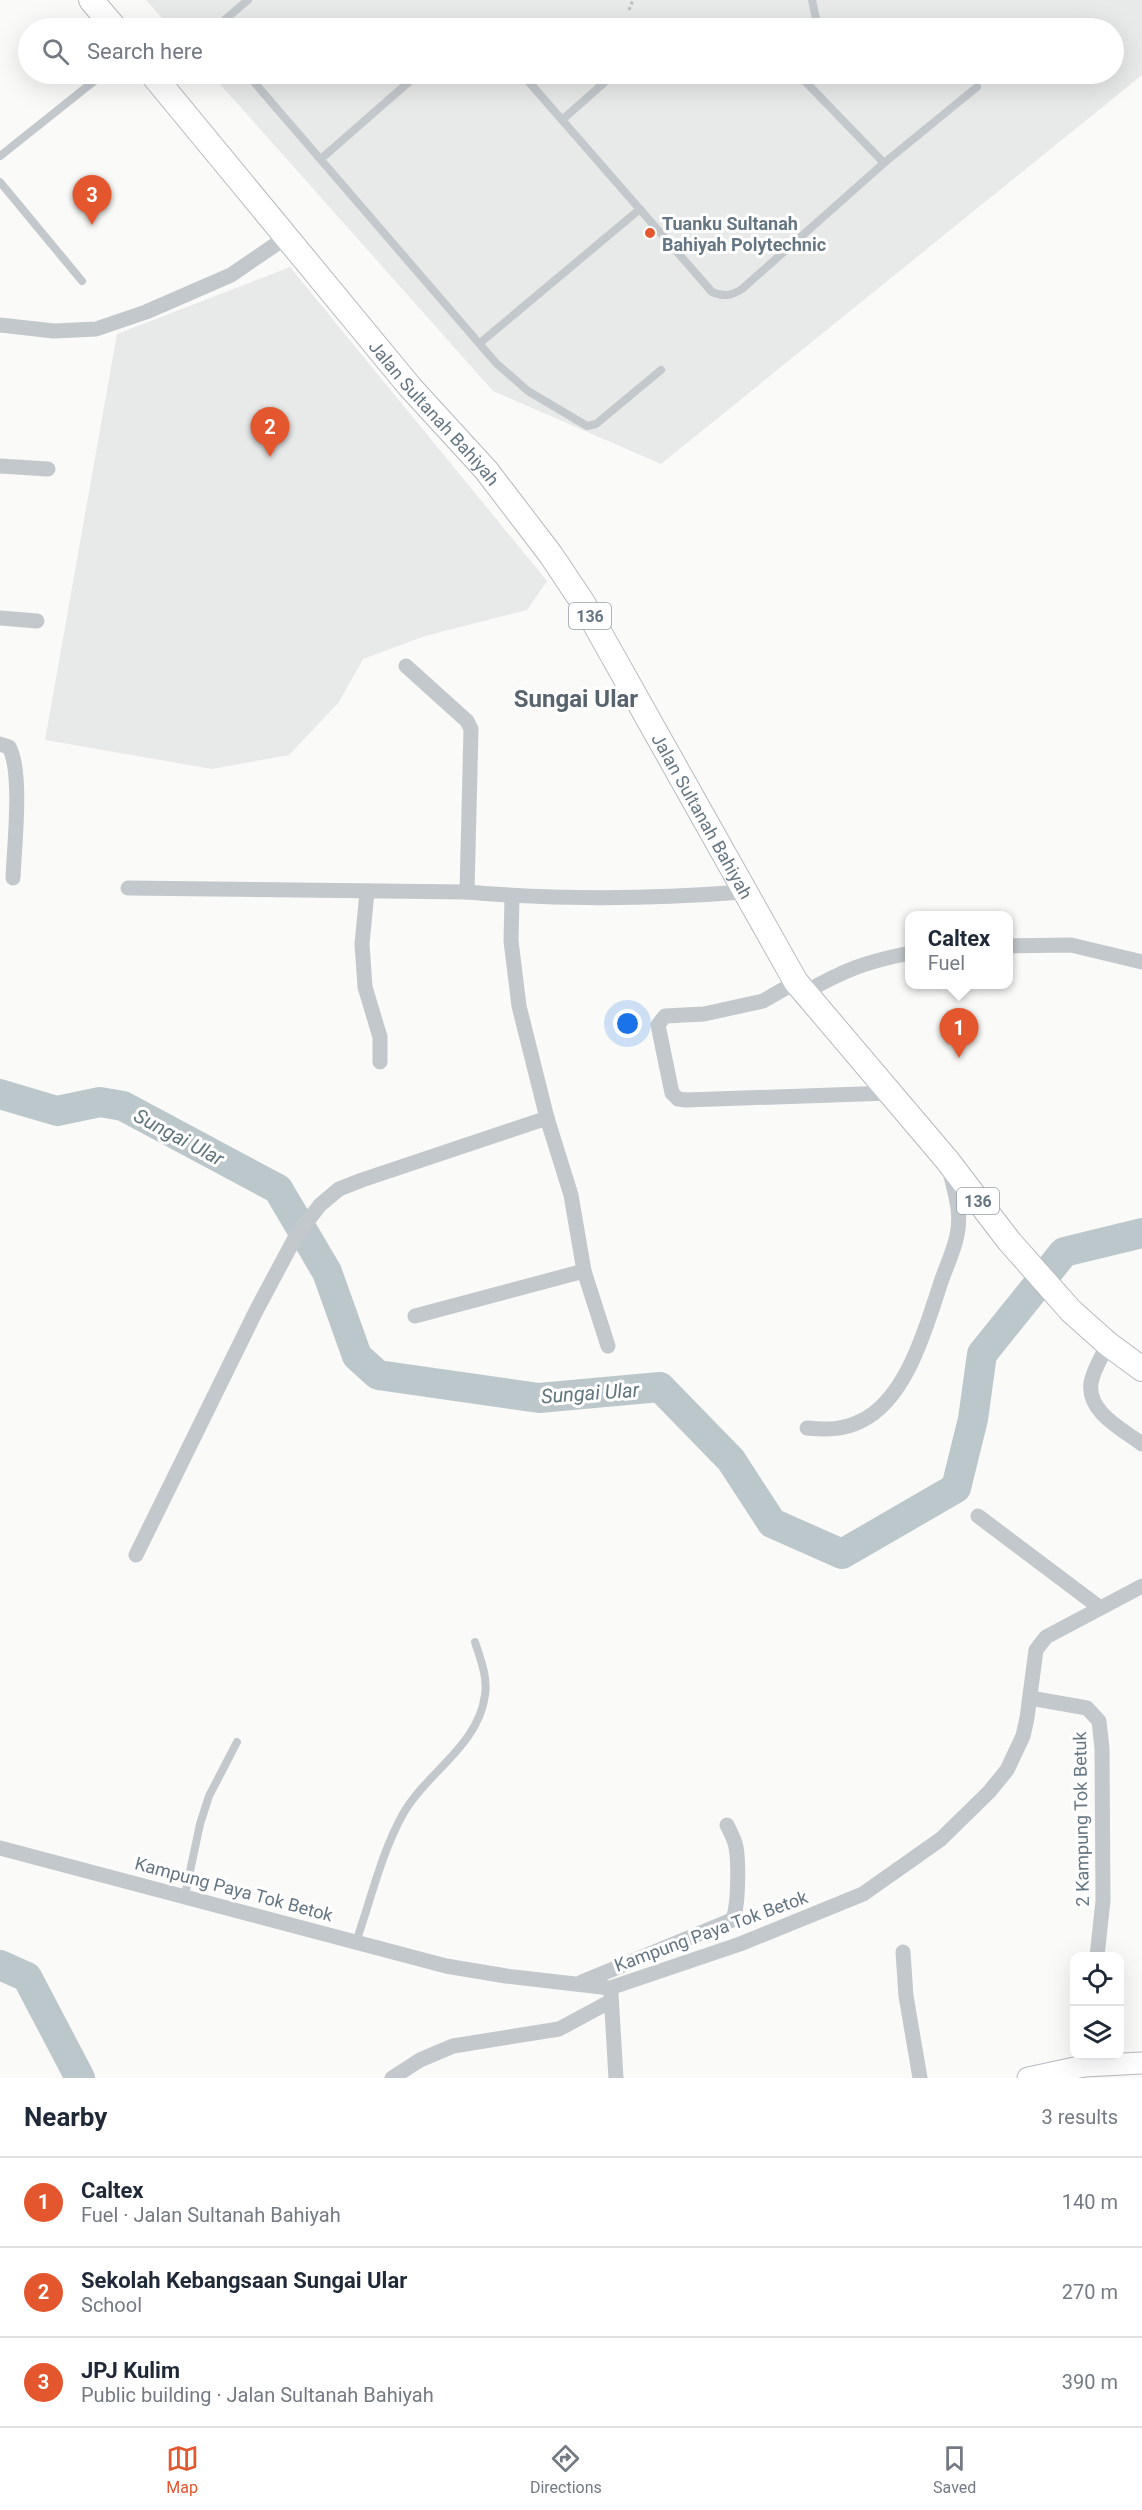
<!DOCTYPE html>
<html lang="en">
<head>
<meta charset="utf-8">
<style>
	:root { --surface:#fff; --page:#f2f2f3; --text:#1f2937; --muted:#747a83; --line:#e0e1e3; --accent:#e4572e }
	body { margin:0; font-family:Roboto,sans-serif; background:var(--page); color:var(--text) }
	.controls { position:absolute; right:18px; bottom:18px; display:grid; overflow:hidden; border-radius:12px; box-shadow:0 6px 24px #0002 }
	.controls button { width:54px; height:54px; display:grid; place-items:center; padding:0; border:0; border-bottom:2px solid var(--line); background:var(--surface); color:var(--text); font:30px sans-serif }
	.you { position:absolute; left:628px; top:1024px; width:21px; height:21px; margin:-15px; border:4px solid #fff; border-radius:50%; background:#1a73e8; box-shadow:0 0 0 9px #1a73e833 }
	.badge { display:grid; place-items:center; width:39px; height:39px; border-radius:50%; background:var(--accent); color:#fff; font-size:20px; font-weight:700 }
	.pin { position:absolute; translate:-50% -50px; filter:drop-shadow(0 2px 3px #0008) }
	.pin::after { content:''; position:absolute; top:32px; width:21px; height:18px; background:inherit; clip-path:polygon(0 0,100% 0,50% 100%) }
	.popup { position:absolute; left:905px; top:911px; width:108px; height:78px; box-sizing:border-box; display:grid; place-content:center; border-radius:12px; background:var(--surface); filter:drop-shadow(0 2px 4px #0005); font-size:20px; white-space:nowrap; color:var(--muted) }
	.popup b { font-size:22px; color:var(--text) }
	.popup::after { content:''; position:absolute; left:50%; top:100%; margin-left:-12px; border:12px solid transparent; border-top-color:var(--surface) }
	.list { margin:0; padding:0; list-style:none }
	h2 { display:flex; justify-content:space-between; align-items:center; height:78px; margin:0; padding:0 24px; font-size:26px }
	h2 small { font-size:20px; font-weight:400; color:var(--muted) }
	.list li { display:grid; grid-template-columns:39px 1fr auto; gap:18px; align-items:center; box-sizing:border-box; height:90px; padding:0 24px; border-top:2px solid var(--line) }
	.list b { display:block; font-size:22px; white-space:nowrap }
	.list p { margin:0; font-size:20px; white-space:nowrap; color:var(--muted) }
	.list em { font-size:20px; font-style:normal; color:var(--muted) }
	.icon { flex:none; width:33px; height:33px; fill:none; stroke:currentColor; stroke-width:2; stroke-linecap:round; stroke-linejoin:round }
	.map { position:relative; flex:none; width:1142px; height:2078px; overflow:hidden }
	.search { position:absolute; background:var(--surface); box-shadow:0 6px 24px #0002; left:18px; right:18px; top:18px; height:66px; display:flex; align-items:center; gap:15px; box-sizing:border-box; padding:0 21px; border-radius:33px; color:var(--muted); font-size:22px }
	.sheet { height:348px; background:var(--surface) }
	nav { display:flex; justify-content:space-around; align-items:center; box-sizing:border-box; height:84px; border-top:2px solid var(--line); background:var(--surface); font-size:16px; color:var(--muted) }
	nav a { display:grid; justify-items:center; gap:3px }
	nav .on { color:var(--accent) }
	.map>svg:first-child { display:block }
</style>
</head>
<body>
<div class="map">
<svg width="1142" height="2078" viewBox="0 0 1142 2078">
	<rect width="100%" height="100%" fill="#fafaf8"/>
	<g fill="#e8e9e9">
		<path d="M146 0H1142V75L661 464 493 391 211 74H1114V28H171Z"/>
		<path d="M290 267 547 581 527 610 425 636 363 659 339 702 289 755 212 769 45 740 117 334Z"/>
	</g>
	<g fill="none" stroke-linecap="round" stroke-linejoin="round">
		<g stroke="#bbc7cb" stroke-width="30">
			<path d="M0 1094 57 1111 100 1102 123 1106 278 1189 327 1272 357 1356 378 1375 539 1398 660 1387 731 1460 772 1523 842 1554 956 1488 973 1419 982 1354 1064 1252 1142 1233"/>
			<path d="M0 1965 27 1977 80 2078"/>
		</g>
		<defs>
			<path id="secondary" d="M1028 2078 1084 2066 1142 2063"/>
			<g id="primary">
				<path d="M91 0 115 28"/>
				<path id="s1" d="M152 74 410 387 486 470 551 555 583 603 796 982 947 1160 1009 1241 1071 1311 1108 1344 1142 1369"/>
			</g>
		</defs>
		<use href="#secondary" stroke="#b3babf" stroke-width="23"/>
		<use href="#primary" stroke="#b5babe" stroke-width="26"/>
		<path stroke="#bbbfc2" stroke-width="3" stroke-dasharray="3 3" stroke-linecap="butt" d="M629 10 633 0"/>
		<g stroke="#c3c8cc" stroke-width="8">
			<path d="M812 0 818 28"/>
			<path d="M215 28 248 0"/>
			<path d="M473 28H475"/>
			<path d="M664 28 669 24 738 25 754 28"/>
			<path d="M173 74 174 90"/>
			<path d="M247 74 496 363 528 391 587 426 596 424 661 370"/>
			<path d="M522 74 712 292C724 297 731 296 742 289L884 163 977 87"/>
			<path d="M798 74 884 163"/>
			<path d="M562 120 614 74"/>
			<path d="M0 156 103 74"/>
			<path d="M322 158 418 74"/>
			<path d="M0 182 82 281"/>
			<path d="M480 343 640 209"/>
			<path d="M185 1895 200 1824 209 1796 237 1742"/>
			<path d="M356 1942C370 1902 382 1851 403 1814 426 1773 479 1745 485 1695 488 1677 480 1658 475 1642"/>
		</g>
		<g stroke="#c3c8cc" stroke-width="15">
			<path d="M0 325 54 331 96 329 146 312 231 275 288 236"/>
			<path d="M0 466 48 469"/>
			<path d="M0 618 37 621"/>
			<path d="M406 666 467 721 471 729 467 892"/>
			<path d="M0 744 9 747C23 772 14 848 13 878"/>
			<path d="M128 888 467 892C558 900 652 899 743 892"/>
			<path d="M367 892 362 944 365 987 380 1037V1062"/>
			<path d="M512 896 511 941 519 1006 547 1118 571 1195 584 1271 608 1346"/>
			<path d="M1008 946 1071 945 1142 962"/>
			<path d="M796 982 763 1001 704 1014 665 1016 658 1025 672 1093 678 1099 686 1100 890 1093"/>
			<path d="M804 993C844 970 865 962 910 953"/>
			<path d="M415 1316 584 1271"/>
			<path d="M1108 1344C1103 1355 1093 1370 1091 1383 1087 1412 1122 1429 1142 1444"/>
			<path d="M807 1428C826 1430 843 1430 861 1421 907 1399 926 1327 941 1282 946 1267 954 1251 957 1235 962 1213 955 1193 950 1172"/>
			<path d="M978 1516 1099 1607"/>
			<path d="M136 1555 256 1311 296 1236 320 1205 339 1189 362 1180 547 1118"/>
			<path d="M1030 1698 1087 1708 1099 1721 1102 1748 1103 1901 1097 1956"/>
			<path d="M0 1848 446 1966 506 1976 610 1988 740 1944 863 1894 941 1839 989 1792 1007 1770 1023 1736 1027 1718 1036 1650 1046 1637 1142 1586"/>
			<path d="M903 1952 906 1996 920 2078"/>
			<path d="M582 1982 732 1920C739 1909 739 1856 735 1843 733 1837 730 1831 727 1825"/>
			<path d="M611 1994 616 2078"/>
			<path d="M392 2078 420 2060 453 2046 559 2029 611 2001"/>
		</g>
		<use href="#secondary" stroke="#fff" stroke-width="21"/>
		<use href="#primary" stroke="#fff" stroke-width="24"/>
	</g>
	<circle fill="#e4572e" stroke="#fff" stroke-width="2" cx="650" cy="233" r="6"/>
	<g text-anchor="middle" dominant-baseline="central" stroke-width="6" stroke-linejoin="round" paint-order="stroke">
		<g fill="#fff" stroke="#939fa8" stroke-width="1.5">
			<rect x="569" y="603" width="42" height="26" rx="4.5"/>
			<rect x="957" y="1188" width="42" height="26" rx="4.5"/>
		</g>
		<g font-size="16" font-weight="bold" fill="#657683">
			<text x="590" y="616">136</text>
			<text x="978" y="1201">136</text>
		</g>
		<g font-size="18" font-weight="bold" fill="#657683" stroke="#fff" text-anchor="start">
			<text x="662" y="223">Tuanku Sultanah<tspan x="662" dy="21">Bahiyah Polytechnic</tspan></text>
		</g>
		<g font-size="18" fill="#657683" stroke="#fff">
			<text stroke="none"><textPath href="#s1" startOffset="441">Jalan Sultanah Bahiyah</textPath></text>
			<text stroke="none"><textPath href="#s1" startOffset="927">Jalan Sultanah Bahiyah</textPath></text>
			<text transform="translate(1081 1819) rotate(-91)">2 Kampung Tok Betuk</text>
			<text transform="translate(234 1889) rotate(15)">Kampung Paya Tok Betok</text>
			<text transform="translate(711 1931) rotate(-20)">Kampung Paya Tok Betok</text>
		</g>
		<g font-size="20" font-style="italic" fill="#60757c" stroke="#fff">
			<text transform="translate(179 1137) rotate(28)">Sungai Ular</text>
			<text transform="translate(590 1393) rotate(-4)">Sungai Ular</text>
		</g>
		<g font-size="24" font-weight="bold" fill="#57646e" stroke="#fff">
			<text x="576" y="699">Sungai Ular</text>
		</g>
	</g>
</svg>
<div class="controls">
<button><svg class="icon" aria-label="locate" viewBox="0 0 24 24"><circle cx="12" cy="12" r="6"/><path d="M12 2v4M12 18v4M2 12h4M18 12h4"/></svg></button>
<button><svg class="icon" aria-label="layers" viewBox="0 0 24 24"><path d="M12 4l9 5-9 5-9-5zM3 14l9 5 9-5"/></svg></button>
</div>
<div class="you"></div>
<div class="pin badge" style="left:959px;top:1058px">1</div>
<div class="popup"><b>Caltex</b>Fuel</div>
<div class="pin badge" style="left:270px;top:457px">2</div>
<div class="pin badge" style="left:92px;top:225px">3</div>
<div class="search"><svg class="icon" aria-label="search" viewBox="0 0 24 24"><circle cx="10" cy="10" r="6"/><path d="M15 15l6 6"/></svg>Search here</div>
</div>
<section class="sheet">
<h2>Nearby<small>3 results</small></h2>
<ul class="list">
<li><span class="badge">1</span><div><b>Caltex</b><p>Fuel · Jalan Sultanah Bahiyah</p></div><em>140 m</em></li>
<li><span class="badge">2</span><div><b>Sekolah Kebangsaan Sungai Ular</b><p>School</p></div><em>270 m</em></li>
<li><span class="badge">3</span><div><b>JPJ Kulim</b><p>Public building · Jalan Sultanah Bahiyah</p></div><em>390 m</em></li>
</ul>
</section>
<nav>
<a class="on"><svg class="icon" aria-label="map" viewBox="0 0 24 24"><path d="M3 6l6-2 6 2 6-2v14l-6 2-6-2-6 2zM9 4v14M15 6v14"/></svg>Map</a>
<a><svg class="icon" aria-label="directions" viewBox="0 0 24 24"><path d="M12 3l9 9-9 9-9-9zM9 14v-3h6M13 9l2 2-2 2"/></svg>Directions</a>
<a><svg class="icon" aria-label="saved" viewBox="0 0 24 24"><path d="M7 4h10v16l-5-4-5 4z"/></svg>Saved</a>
</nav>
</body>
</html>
